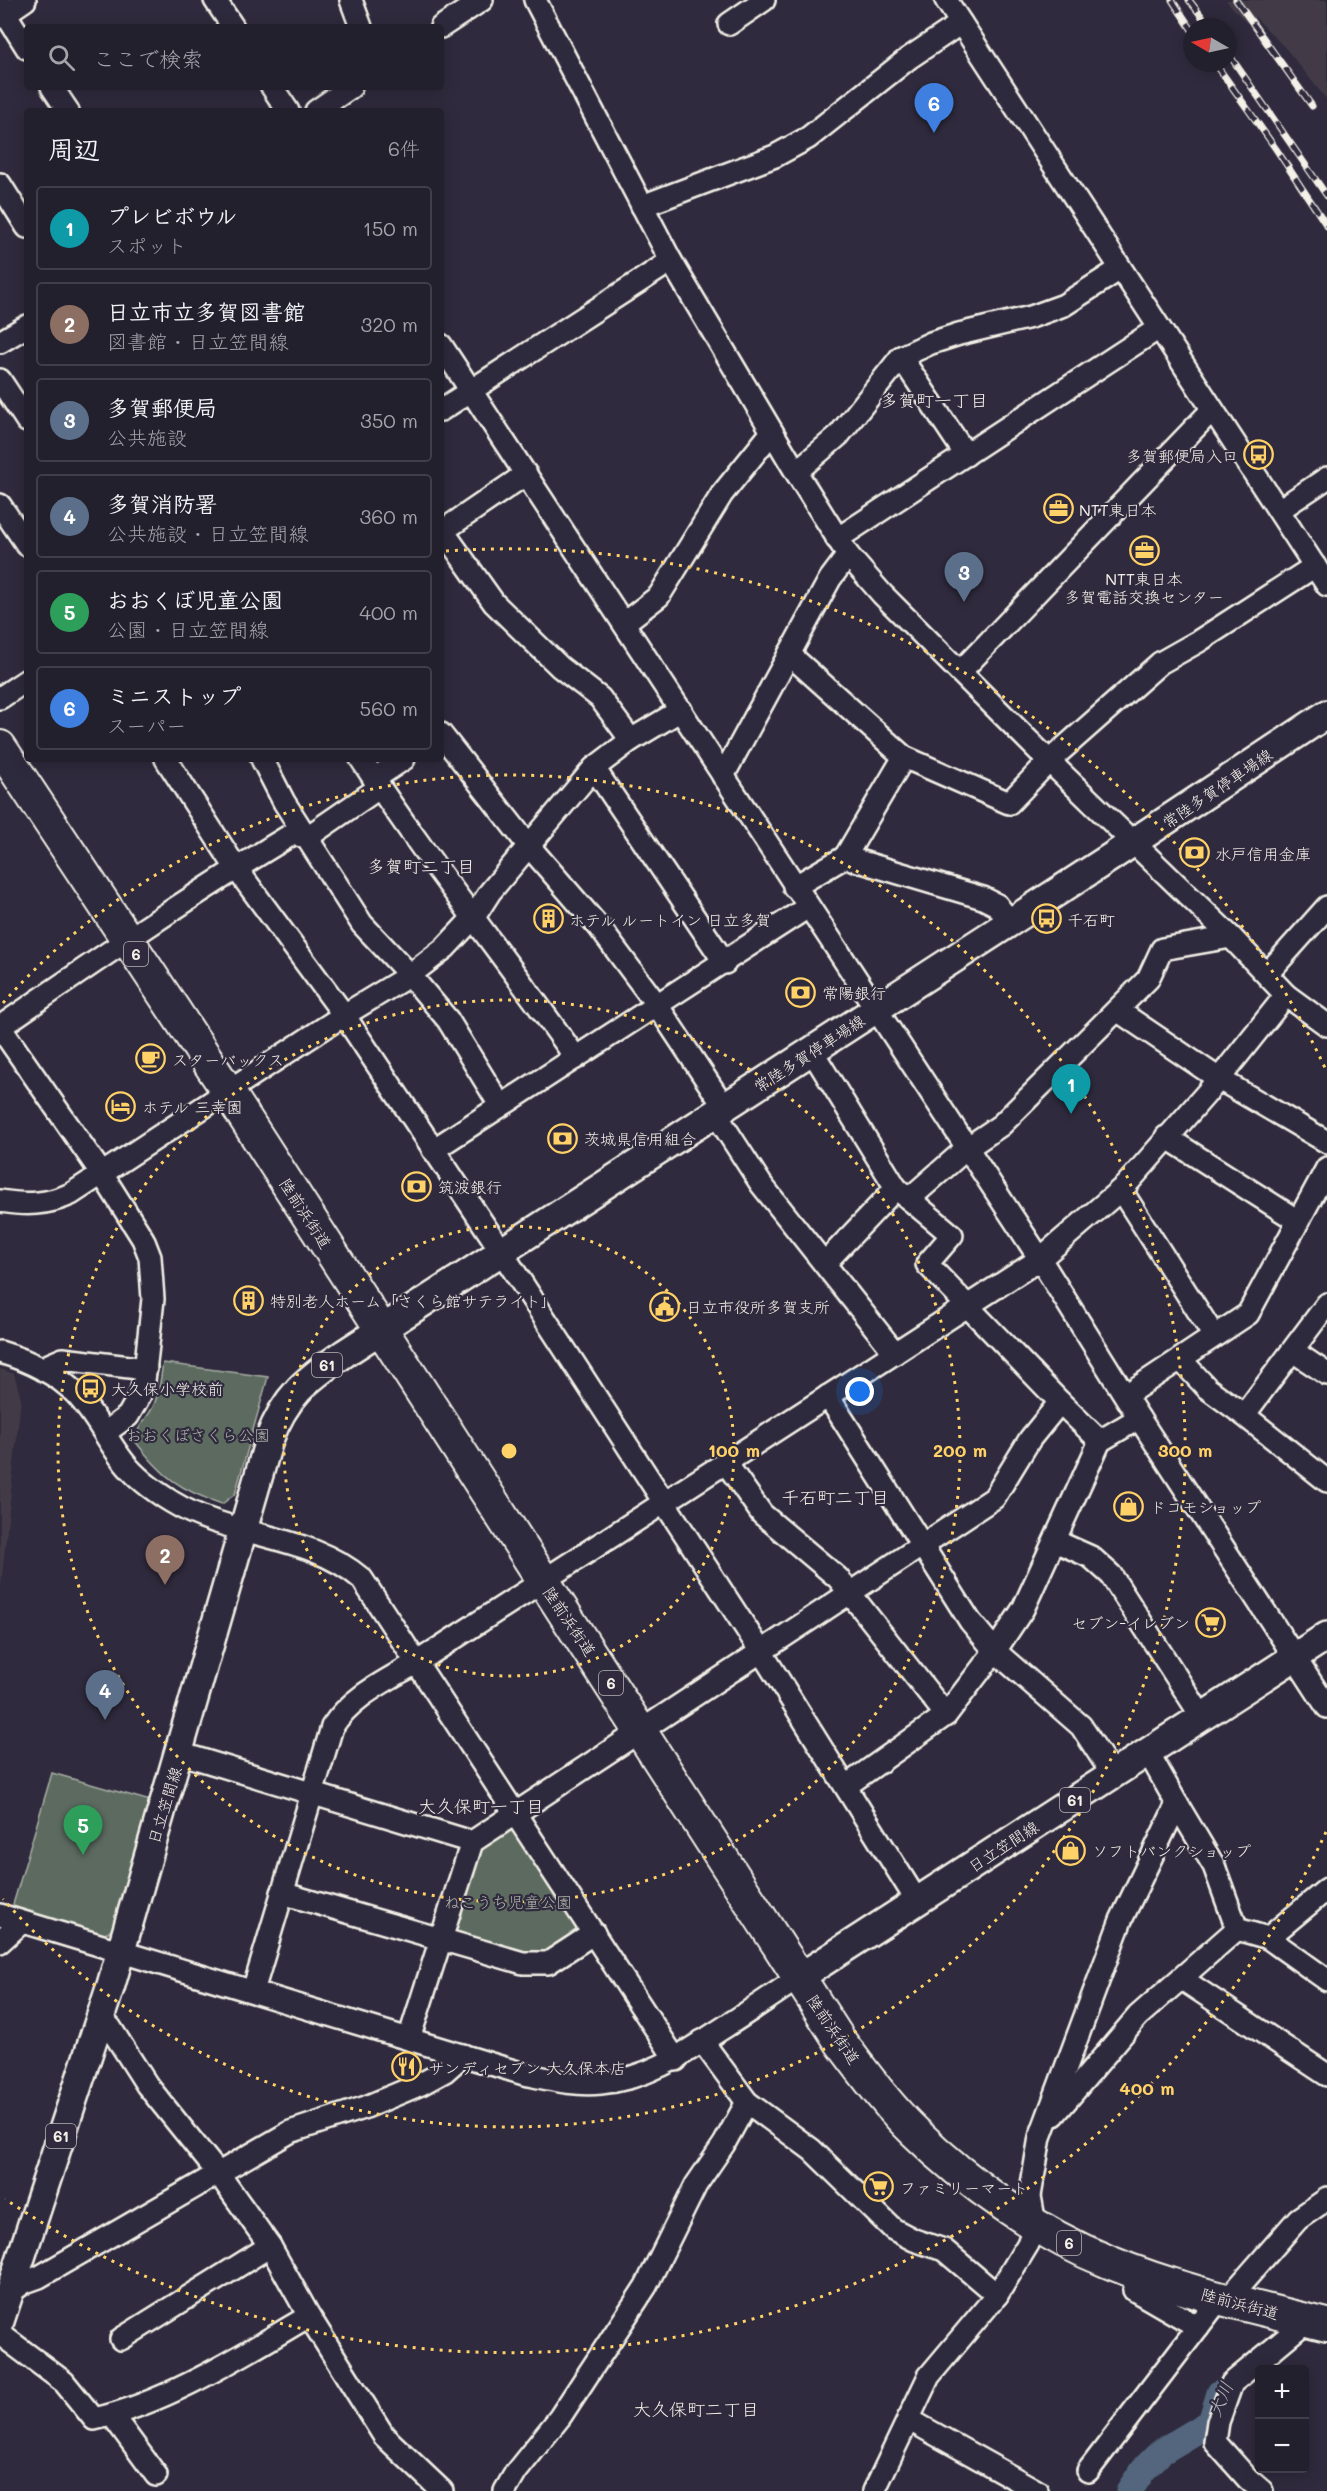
<!DOCTYPE html>
<html lang="ja">
<head>
<meta charset="utf-8">
<style>
	:root { --surface:#23202e; --page:#2f2d3a; --text:#f1f3f6; --muted:#a3a3aa; --line:#403e4a; --accent:#b45309 }
	body { margin:0; font-family:Mali,"Klee One",sans-serif; background:var(--page); color:var(--text) }
	.controls { position:absolute; right:18px; bottom:18px; display:grid; overflow:hidden; border-radius:6px; box-shadow:0 3px 15px #0003 }
	.controls button { width:54px; height:54px; display:grid; place-items:center; padding:0; border:0; border-bottom:2px solid var(--line); background:var(--surface); color:var(--text); font:30px sans-serif }
	.compass { position:absolute; left:1183px; top:18px; width:54px; height:54px; border-radius:50%; background:var(--surface); box-shadow:0 3px 15px #0003; rotate:279deg }
	.you { position:absolute; left:860px; top:1392px; width:21px; height:21px; margin:-15px; border:4px solid #fff; border-radius:50%; background:#1a73e8; box-shadow:0 0 0 9px #1a73e833 }
	.badge { display:grid; place-items:center; width:39px; height:39px; border-radius:50%; background:var(--accent); color:#fff; font-size:20px; font-weight:700 }
	.pin { position:absolute; translate:-50% -50px; filter:drop-shadow(0 2px 3px #0008) }
	.pin::after { content:''; position:absolute; top:32px; width:21px; height:18px; background:inherit; clip-path:polygon(0 0,100% 0,50% 100%) }
	.list { margin:0; padding:0; list-style:none }
	h2 { display:flex; justify-content:space-between; align-items:center; height:78px; margin:0; padding:0 24px; font-size:26px }
	h2 small { font-size:20px; font-weight:400; color:var(--muted) }
	.list li { display:grid; grid-template-columns:39px 1fr auto; gap:18px; align-items:center; box-sizing:border-box; height:84px; margin:0 12px 12px; padding:0 12px; border:2px solid var(--line); border-radius:6px }
	.list b { display:block; font-size:22px; white-space:nowrap }
	.list p { margin:0; font-size:20px; white-space:nowrap; color:var(--muted) }
	.list em { font-size:20px; font-style:normal; color:var(--muted) }
	.icon { flex:none; width:33px; height:33px; fill:none; stroke:currentColor; stroke-width:2; stroke-linecap:round; stroke-linejoin:round }
	.map { position:relative; flex:none; width:1327px; height:2491px; overflow:hidden }
	.search { position:absolute; background:var(--surface); box-shadow:0 3px 15px #0003; left:24px; top:24px; width:420px; height:66px; display:flex; align-items:center; gap:15px; box-sizing:border-box; padding:0 21px; border-radius:6px; color:var(--muted); font-size:22px }
	.panel { position:absolute; background:var(--surface); box-shadow:0 3px 15px #0003; left:24px; top:108px; width:420px; height:654px; border-radius:6px }
	.map>svg:first-child { display:block }
</style>
</head>
<body>
<div class="map">
<svg width="1327" height="2491" viewBox="0 0 1327 2491">
	<rect width="100%" height="100%" fill="#2f2a3d"/>
	<filter id="ink" filterUnits="userSpaceOnUse"><feTurbulence type="fractalNoise" baseFrequency=".0167" numOctaves="2"/><feDisplacementMap in="SourceGraphic" scale="12" xChannelSelector="R" yChannelSelector="G"/><feConvolveMatrix kernelMatrix="1 2 1 2 8 2 1 2 1" color-interpolation-filters="sRGB"/></filter>
	<g filter="url(#ink)">
		<g fill="#423a46">
			<path d="M1226 0H1327V100L1287 50 1255 17 1246 23Z"/>
			<path d="M0 1369 14 1374 21 1398 0 1594Z"/>
		</g>
		<g fill="#5c6b61" stroke="#a8aea4" stroke-width="1.5">
			<path d="M163 1363 268 1377 235 1494 222 1504C179 1490 162 1476 135 1441 137 1424 150 1417 155 1402 160 1390 161 1375 163 1363Z"/>
			<path d="M52 1773 154 1802 116 1928 105 1934 12 1908Z"/>
			<path d="M506 1825 515 1827 581 1921 578 1938 542 1957 518 1956 448 1932 474 1846Z"/>
		</g>
		<g fill="none" stroke-linecap="round" stroke-linejoin="round">
			<path stroke="#52667d" stroke-width="27" d="M1129 2491 1143 2470 1161 2452 1211 2422 1220 2393"/>
			<defs>
				<g id="minor">
					<path d="M215 0 233 27"/>
					<path d="M351 0 361 27"/>
					<path d="M535 0 671 261 796 472 848 555 882 594 1049 761 1231 937 1286 995 1327 1025"/>
					<path d="M946 0 1327 585"/>
					<path d="M0 5 27 48"/>
					<path d="M0 17 25 0"/>
					<path d="M729 24 764 0"/>
					<path d="M441 27 482 0"/>
					<path d="M52 87 68 111"/>
					<path d="M272 87 288 111"/>
					<path d="M316 111 351 87"/>
					<path d="M0 184 27 227"/>
					<path d="M642 206 775 156 808 138 909 58 961 23"/>
					<path d="M0 342 27 326"/>
					<path d="M441 345 1040 1259 1139 1418 1327 1707"/>
					<path d="M901 357 966 455"/>
					<path d="M0 380 27 421"/>
					<path d="M441 410 671 261"/>
					<path d="M796 472 839 435 901 357 931 343 959 334 1031 317 1064 305 1120 269"/>
					<path d="M0 505 27 545"/>
					<path d="M1279 510 1327 478"/>
					<path d="M443 531 494 603 560 667 600 698 631 740"/>
					<path d="M441 532 526 474"/>
					<path d="M837 539 1159 328"/>
					<path d="M624 623 659 596 722 494 772 432"/>
					<path d="M789 654 904 757 1009 803 1049 761 1160 663 1199 641 1315 566"/>
					<path d="M960 672 1212 410"/>
					<path d="M0 698 27 680"/>
					<path d="M441 734 528 845 599 927 657 1005 725 1108"/>
					<path d="M166 759 236 868 344 1015 490 1234 762 1653 917 1901"/>
					<path d="M262 759 284 802 362 924 410 975 448 1020 500 1105"/>
					<path d="M361 759C428 862 505 957 576 1058"/>
					<path d="M594 768 725 963"/>
					<path d="M723 776 830 579 848 555"/>
					<path d="M374 779 404 759"/>
					<path d="M845 857 904 757"/>
					<path d="M794 887 845 857 983 898 997 905 1010 922"/>
					<path d="M1267 974 1327 907"/>
					<path d="M1117 1010 1219 1079 1327 1142"/>
					<path d="M0 1027 102 1174 143 1239 150 1257 153 1299 144 1381 140 1395 128 1416 106 1432"/>
					<path d="M0 1027C97 960 193 894 294 833L306 838 380 787"/>
					<path d="M812 1051 896 1188"/>
					<path d="M716 1114 761 1184 895 1353"/>
					<path d="M1166 1137 1298 1221"/>
					<path d="M433 1150 808 907"/>
					<path d="M1121 1190 1214 1336"/>
					<path d="M909 1199 967 1148 1001 1125 1148 979 1162 949 1231 937"/>
					<path d="M0 1201C26 1205 47 1205 71 1194L344 1015 410 975 445 948 474 917 490 892 594 768 631 740 681 710"/>
					<path d="M825 1263 896 1188 952 1235 927 1264 1060 1402 1100 1441"/>
					<path d="M1293 1351 1327 1374"/>
					<path d="M0 1352C27 1360 56 1373 76 1394 95 1414 106 1439 123 1461 136 1478 154 1491 172 1502 230 1538 309 1533 362 1579L676 2060"/>
					<path d="M1181 1360 1207 1388 1244 1415 1327 1481"/>
					<path d="M45 1371 49 1365 63 1359 146 1369"/>
					<path d="M1126 1395 1248 1314 1327 1168"/>
					<path d="M828 1396 970 1621 995 1651 1081 1726 1113 1775"/>
					<path d="M1244 1415 1327 1304"/>
					<path d="M726 1463 762 1514 838 1578 946 1715"/>
					<path d="M1055 1541 1091 1557 1111 1575 1202 1717"/>
					<path d="M179 1753 472 1842"/>
					<path d="M846 1786 946 1715 995 1651 1023 1609 1100 1441 1139 1418"/>
					<path d="M282 1893 523 1963H548L594 1933"/>
					<path d="M0 1915 524 2074C549 2079 575 2086 601 2083 647 2079 682 2055 720 2030 747 2013 773 1995 800 1977"/>
					<path d="M1237 1929 1268 1938 1327 1980"/>
					<path d="M1268 1938 1327 1889"/>
					<path d="M0 1942 22 1922"/>
					<path d="M1182 1979 1327 2075"/>
					<path d="M253 1991 332 1727C352 1696 386 1681 416 1663L1040 1259 1126 1185 1219 1079 1286 995"/>
					<path d="M99 2022 110 2027 147 2085 218 2173 270 2246 309 2316 384 2436 442 2491"/>
					<path d="M409 2039 472 1842 994 1498 1030 1439 1060 1402"/>
					<path d="M702 2041 747 2102 812 2150 893 2229 914 2240 944 2250 997 2295"/>
					<path d="M1054 2115 1138 2016 1237 1929 1214 1866 1177 1804"/>
					<path d="M1138 2273 1134 2290 1198 2327"/>
					<path d="M5 2296 25 2282 39 2277 290 2132 366 2107 421 2084 445 2071 463 2055"/>
					<path d="M1227 2300 1298 2219 1327 2199"/>
					<path d="M0 2334 64 2382 94 2419C167 2403 244 2354 309 2316"/>
					<path d="M121 2339 270 2246"/>
					<path d="M112 2415 156 2475"/>
					<path d="M908 2419 1037 2491"/>
					<path d="M1088 2471 1220 2298"/>
					<path d="M505 2491 516 2472 560 2417 646 2286 696 2185 724 2144 747 2102"/>
					<path d="M874 2491 929 2376 997 2295 1028 2244 1035 2224 1030 2196 1040 2137 1121 1920 1177 1804 1148 1752"/>
					<path d="M1262 2491 1248 2479 1215 2442 1218 2422 1232 2383 1308 2320"/>
				</g>
				<g id="major">
					<path d="M800 1977 1327 1636"/>
					<path d="M0 2321 111 1985 269 1440C285 1396 307 1379 345 1353L1111 857 1327 714"/>
				</g>
				<path id="highway" d="M0 747 227 1090 842 2044C865 2074 887 2105 914 2131 969 2185 1038 2233 1109 2262 1179 2291 1254 2307 1327 2325"/>
			</defs>
			<use href="#minor" stroke="#f4f1e8" stroke-width="26"/>
			<use href="#major" stroke="#f4f1e8" stroke-width="32"/>
			<use href="#highway" stroke="#f4f1e8" stroke-width="36"/>
			<use href="#minor" stroke="#2f2a3d" stroke-width="21"/>
			<use href="#major" stroke="#2f2a3d" stroke-width="27"/>
			<use href="#highway" stroke="#2f2a3d" stroke-width="32"/>
			<defs>
				<g id="rail">
					<path d="M1172 0 1192 30"/>
					<path d="M1189 0 1210 27"/>
					<path d="M1236 0 1312 106"/>
					<path d="M1228 53 1327 196"/>
					<path d="M1215 63 1276 149 1327 226"/>
				</g>
			</defs>
			<use href="#rail" stroke="#f4f1e8" stroke-width="7"/>
			<use href="#rail" stroke="#2f2a3d" stroke-width="4.5" stroke-dasharray="14" stroke-linecap="butt"/>
		</g>
	</g>
	<g fill="none" stroke="#ffd166" stroke-width="3" stroke-dasharray="3 6">
		<circle cx="509" cy="1451" r="225"/>
		<circle cx="509" cy="1451" r="451"/>
		<path d="M3 1003A676 676 0 1 1 3 1899"/>
		<path d="M1326 1832A902 902 0 0 1 5 2199M446 551A902 902 0 0 1 1326 1070"/>
	</g>
	<defs>
		<symbol id="bus-ring" viewBox="-11 -11 22 22"><circle r="9.5" fill="#2f2a3d" stroke="#ffd166" stroke-width="1.5"/><path d="M-5-6H5V4H4V6H2V4H-2V6H-4V4H-5ZM-3.5-4V0h7V-4ZM-3.5 1.2v1.5H-2V1.2ZM2 1.2v1.5H3.5V1.2Z" fill="#ffd166"/></symbol>
		<symbol id="office-ring" viewBox="-11 -11 22 22"><circle r="9.5" fill="#2f2a3d" stroke="#ffd166" stroke-width="1.5"/><path d="M-6-3h4V-5.5h4V-3h4V5H-6ZM-1-4.5V-3h2v-1.5ZM-6 0V1H6V0Z" fill="#ffd166"/></symbol>
		<symbol id="bank-ring" viewBox="-11 -11 22 22"><circle r="9.5" fill="#2f2a3d" stroke="#ffd166" stroke-width="1.5"/><path d="M-6-4H6V4H-6ZM0-2.3a2.3 2.3 0 1 0 0 4.6a2.3 2.3 0 1 0 0-4.6Z" fill="#ffd166"/></symbol>
		<symbol id="building-ring" viewBox="-11 -11 22 22"><circle r="9.5" fill="#2f2a3d" stroke="#ffd166" stroke-width="1.5"/><path d="M-4-6H4V6H1V3H-1V6H-4ZM-2.5-4.3h1.7v1.8h-1.7ZM.8-4.3h1.7v1.8H.8ZM-2.5-1h1.7V.8h-1.7ZM.8-1h1.7V.8H.8Z" fill="#ffd166"/></symbol>
		<symbol id="cafe-ring" viewBox="-11 -11 22 22"><circle r="9.5" fill="#2f2a3d" stroke="#ffd166" stroke-width="1.5"/><path d="M-5.5-4.5H6V0H3Q3 3.5 0 3.5H-2.5Q-5.5 3.5-5.5 0ZM3-3.2v2h1.7v-2ZM-6 4.5H4V6H-6Z" fill="#ffd166"/></symbol>
		<symbol id="hotel-ring" viewBox="-11 -11 22 22"><circle r="9.5" fill="#2f2a3d" stroke="#ffd166" stroke-width="1.5"/><path d="M-6-4.5h1.5V1H6V5H4.5V3h-9V5H-6ZM-4 0a1.8 1.8 0 1 1 3.6 0ZM.5 0V-2.5h3Q6-2.5 6 0Z" fill="#ffd166"/></symbol>
		<symbol id="civic-ring" viewBox="-11 -11 22 22"><circle r="9.5" fill="#2f2a3d" stroke="#ffd166" stroke-width="1.5"/><path d="M-.6-6.5H3V-4.5H.6V-3L4-1V1h2V6H-6V1h2V-1L-.6-3ZM-1.2 2.5V6h2.4V2.5Z" fill="#ffd166"/></symbol>
		<symbol id="shop-ring" viewBox="-11 -11 22 22"><circle r="9.5" fill="#2f2a3d" stroke="#ffd166" stroke-width="1.5"/><path d="M-5-2.5h2.3a2.7 3.5 0 0 1 5.4 0H5L5.5 6h-11ZM-1.5-2.5h3a1.5 2.3 0 0 0-3 0Z" fill="#ffd166"/></symbol>
		<symbol id="supermarket-ring" viewBox="-11 -11 22 22"><circle r="9.5" fill="#2f2a3d" stroke="#ffd166" stroke-width="1.5"/><path d="M-6-5.5h2.5l.6 2H6L4.5 2H-2.5L-4.4-4H-6ZM-1.5 3.2a1.3 1.3 0 1 0 .1 0ZM3 3.2a1.3 1.3 0 1 0 .1 0Z" fill="#ffd166"/></symbol>
		<symbol id="restaurant-ring" viewBox="-11 -11 22 22"><circle r="9.5" fill="#2f2a3d" stroke="#ffd166" stroke-width="1.5"/><path d="M-5-6h1v4h1v-4h1v4h1v-4h1v5L-1.5 .5V6h-2V.5L-5-1ZM5-6V6H3V1.5H1.5Q1.5-4 5-6Z" fill="#ffd166"/></symbol>
	</defs>
	<g fill-rule="evenodd">
		<use href="#bus-ring" x="1242" y="438" width="33" height="33"/>
		<use href="#office-ring" x="1042" y="492" width="33" height="33"/>
		<use href="#office-ring" x="1128" y="534" width="33" height="33"/>
		<use href="#bank-ring" x="1178" y="836" width="33" height="33"/>
		<use href="#building-ring" x="532" y="902" width="33" height="33"/>
		<use href="#bus-ring" x="1030" y="902" width="33" height="33"/>
		<use href="#bank-ring" x="784" y="976" width="33" height="33"/>
		<use href="#cafe-ring" x="134" y="1042" width="33" height="33"/>
		<use href="#hotel-ring" x="104" y="1090" width="33" height="33"/>
		<use href="#bank-ring" x="546" y="1122" width="33" height="33"/>
		<use href="#bank-ring" x="400" y="1170" width="33" height="33"/>
		<use href="#building-ring" x="232" y="1284" width="33" height="33"/>
		<use href="#civic-ring" x="648" y="1290" width="33" height="33"/>
		<use href="#bus-ring" x="74" y="1372" width="33" height="33"/>
		<use href="#shop-ring" x="1112" y="1490" width="33" height="33"/>
		<use href="#supermarket-ring" x="1194" y="1606" width="33" height="33"/>
		<use href="#shop-ring" x="1054" y="1834" width="33" height="33"/>
		<use href="#restaurant-ring" x="390" y="2050" width="33" height="33"/>
		<use href="#supermarket-ring" x="862" y="2170" width="33" height="33"/>
	</g>
	<g text-anchor="middle" dominant-baseline="central" stroke-width="4.5" stroke-linejoin="round" paint-order="stroke">
		<g fill="#2f2a3d" stroke="#b9b5b5" stroke-width="1.5">
			<rect x="124" y="942" width="24" height="24" rx="4.5"/>
			<rect x="312" y="1353" width="30" height="24" rx="4.5"/>
			<rect x="599" y="1671" width="24" height="24" rx="4.5"/>
			<rect x="1060" y="1788" width="30" height="24" rx="4.5"/>
			<rect x="46" y="2124" width="30" height="24" rx="4.5"/>
			<rect x="1057" y="2231" width="24" height="24" rx="4.5"/>
		</g>
		<g font-size="15" font-weight="bold" fill="#f4f1e8">
			<text x="136" y="954">6</text>
			<text x="327" y="1365">61</text>
			<text x="611" y="1683">6</text>
			<text x="1075" y="1800">61</text>
			<text x="61" y="2136">61</text>
			<text x="1069" y="2243">6</text>
		</g>
		<g font-size="16" fill="#f4f1e8" stroke="#2f2a3d" text-anchor="start">
			<text x="1238" y="455" text-anchor="end">多賀郵便局入口</text>
			<text x="1079" y="509">NTT東日本</text>
			<text x="1144" y="578" text-anchor="middle">NTT東日本<tspan x="1144" dy="18">多賀電話交換センター</tspan></text>
			<text x="1215" y="853">水戸信用金庫</text>
			<text x="569" y="919">ホテル ルートイン 日立多賀</text>
			<text x="1067" y="919">千石町</text>
			<text x="822" y="992">常陽銀行</text>
			<text x="172" y="1059">スターバックス</text>
			<text x="142" y="1106">ホテル 三幸園</text>
			<text x="584" y="1138">茨城県信用組合</text>
			<text x="438" y="1186">筑波銀行</text>
			<text x="270" y="1300">特別老人ホーム「さくら館サテライト」</text>
			<text x="686" y="1306">日立市役所多賀支所</text>
			<text x="111" y="1388">大久保小学校前</text>
			<text x="1150" y="1506">ドコモショップ</text>
			<text x="1190" y="1622" text-anchor="end">セブン-イレブン</text>
			<text x="1092" y="1850">ソフトバンクショップ</text>
			<text x="428" y="2067">サンディセブン 大久保本店</text>
			<text x="900" y="2187">ファミリーマート</text>
		</g>
		<g font-size="16" fill="#f4f1e8" stroke="#2f2a3d">
			<text transform="translate(1217 788) rotate(-34)">常陸多賀停車場線</text>
			<text transform="translate(809 1053) rotate(-33)">常陸多賀停車場線</text>
			<text transform="translate(306 1213) rotate(57)">陸前浜街道</text>
			<text transform="translate(570 1621) rotate(56)">陸前浜街道</text>
			<text transform="translate(164 1805) rotate(-73)">日立笠間線</text>
			<text transform="translate(1003 1846) rotate(-33)">日立笠間線</text>
			<text transform="translate(834 2029) rotate(56)">陸前浜街道</text>
			<text transform="translate(1240 2303) rotate(15)">陸前浜街道</text>
		</g>
		<g font-size="16" fill="#b0b5ab" stroke="#2f2a3d">
			<text x="198" y="1434">おおくぼさくら公園</text>
			<text x="508" y="1901">ねこうち児童公園</text>
		</g>
		<g font-size="18" fill="#f4f1e8" stroke="#2f2a3d">
			<text x="934" y="400">多賀町一丁目</text>
			<text x="421" y="866">多賀町二丁目</text>
			<text x="835" y="1497">千石町二丁目</text>
			<text x="481" y="1806">大久保町一丁目</text>
			<text x="696" y="2409">大久保町二丁目</text>
		</g>
		<g font-size="18" font-style="italic" fill="#b3b9bd" stroke="#2f2a3d">
			<text transform="translate(1220 2399) rotate(-67)">大川</text>
		</g>
	</g>
	<circle cx="509" cy="1451" r="9" fill="#ffd166" stroke="#2f2a3d" stroke-width="3"/>
	<g font-size="18" text-anchor="middle" font-weight="bold" fill="#ffd166" stroke="#2f2a3d" stroke-width="4.5" stroke-linejoin="round" paint-order="stroke">
		<text x="734" y="1457">100 m</text>
		<text x="960" y="1457">200 m</text>
		<text x="1185" y="1457">300 m</text>
		<text x="1147" y="2095">400 m</text>
	</g>
</svg>
<div class="controls">
<button>+</button>
<button>−</button>
</div>
<svg class="compass" viewBox="-18 -18 36 36"><path d="M0-13l5 13h-10z" fill="#e53935"/><path d="M0 13l5-13h-10z" fill="#a3a3aa"/></svg>
<div class="you"></div>
<div class="pin badge" style="left:1071px;top:1114px;background:#0f9aa8">1</div>
<div class="pin badge" style="left:165px;top:1585px;background:#8d6e63">2</div>
<div class="pin badge" style="left:964px;top:602px;background:#5c6f8a">3</div>
<div class="pin badge" style="left:105px;top:1720px;background:#5c6f8a">4</div>
<div class="pin badge" style="left:83px;top:1855px;background:#2e9e5b">5</div>
<div class="pin badge" style="left:934px;top:133px;background:#3f7fe0">6</div>
<div class="search"><svg class="icon" aria-label="search" viewBox="0 0 24 24"><circle cx="10" cy="10" r="6"/><path d="M15 15l6 6"/></svg>ここで検索</div>
<section class="panel">
<h2>周辺<small>6件</small></h2>
<ul class="list">
<li><span class="badge" style="background:#0f9aa8">1</span><div><b>プレビボウル</b><p>スポット</p></div><em>150 m</em></li>
<li><span class="badge" style="background:#8d6e63">2</span><div><b>日立市立多賀図書館</b><p>図書館 · 日立笠間線</p></div><em>320 m</em></li>
<li><span class="badge" style="background:#5c6f8a">3</span><div><b>多賀郵便局</b><p>公共施設</p></div><em>350 m</em></li>
<li><span class="badge" style="background:#5c6f8a">4</span><div><b>多賀消防署</b><p>公共施設 · 日立笠間線</p></div><em>360 m</em></li>
<li><span class="badge" style="background:#2e9e5b">5</span><div><b>おおくぼ児童公園</b><p>公園 · 日立笠間線</p></div><em>400 m</em></li>
<li><span class="badge" style="background:#3f7fe0">6</span><div><b>ミニストップ</b><p>スーパー</p></div><em>560 m</em></li>
</ul>
</section>
</div>
</body>
</html>
